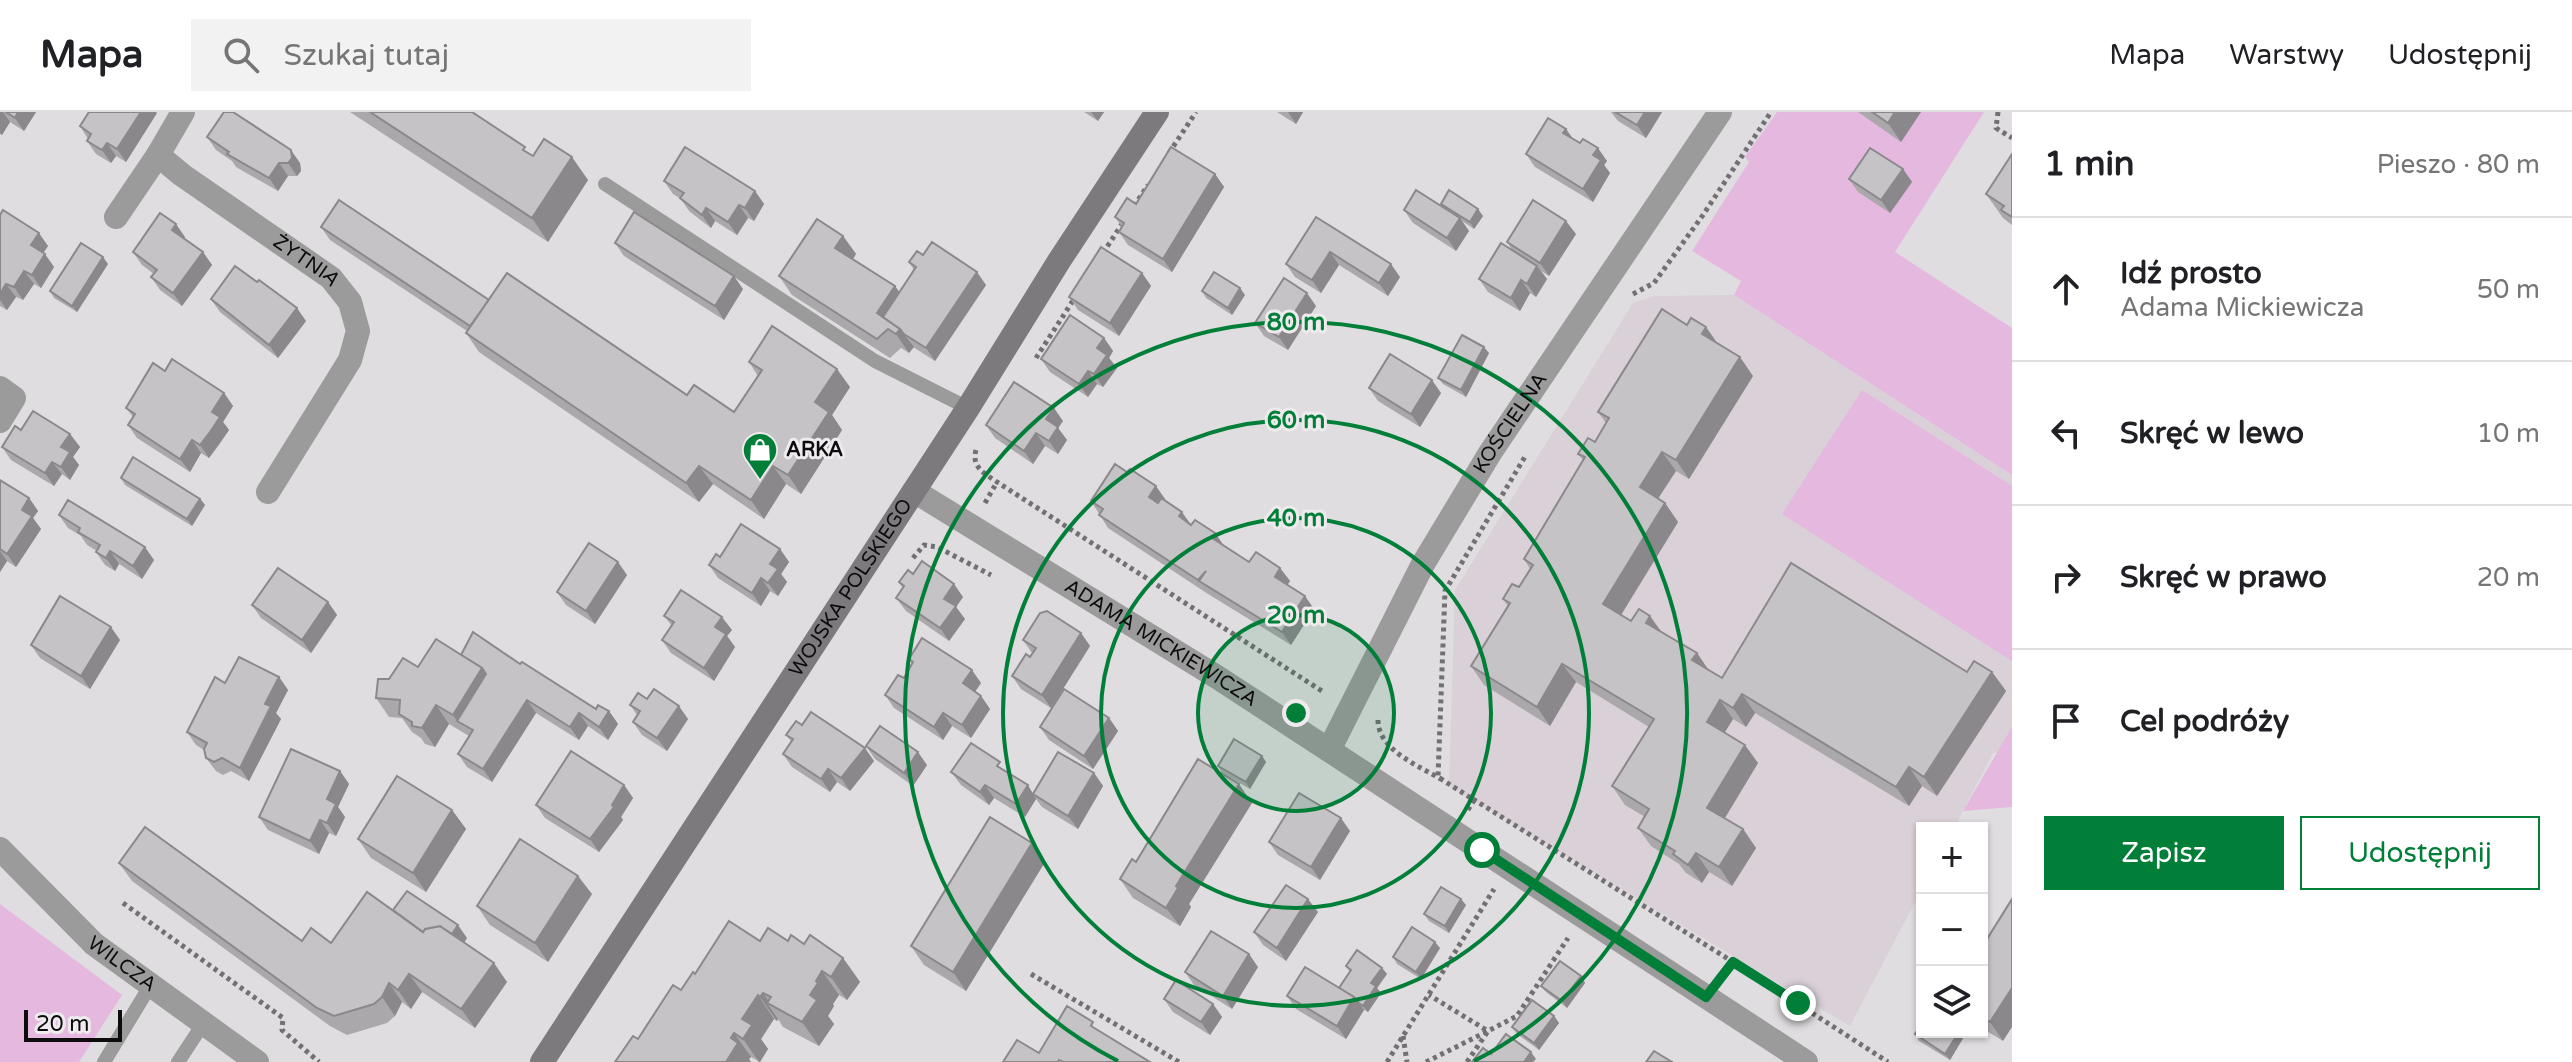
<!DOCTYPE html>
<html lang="pl">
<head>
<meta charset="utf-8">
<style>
	:root { --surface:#fff; --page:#f2f2f2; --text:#202124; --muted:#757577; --line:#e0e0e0; --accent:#017f38 }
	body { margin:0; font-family:"Varela Round",sans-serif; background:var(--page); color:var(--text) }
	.controls { position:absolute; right:24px; bottom:24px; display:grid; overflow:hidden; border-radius:0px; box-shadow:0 2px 6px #0004 }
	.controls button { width:72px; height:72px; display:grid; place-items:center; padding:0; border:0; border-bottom:2px solid var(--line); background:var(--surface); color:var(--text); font:40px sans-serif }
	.scale { position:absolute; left:24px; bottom:20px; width:98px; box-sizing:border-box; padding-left:8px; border:4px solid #0d0c0d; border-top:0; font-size:22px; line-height:28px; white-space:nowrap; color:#0d0c0d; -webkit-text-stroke:6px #eeeaed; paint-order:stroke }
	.stop { position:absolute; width:24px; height:24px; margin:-18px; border:6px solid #017f38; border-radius:50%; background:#fff }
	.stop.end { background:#017f38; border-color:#fff; box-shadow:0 2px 8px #0008 }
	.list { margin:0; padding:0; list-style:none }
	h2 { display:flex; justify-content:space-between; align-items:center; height:104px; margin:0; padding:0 32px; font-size:34px }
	h2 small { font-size:26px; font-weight:400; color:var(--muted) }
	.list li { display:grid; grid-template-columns:52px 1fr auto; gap:24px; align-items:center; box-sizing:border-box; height:144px; padding:0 32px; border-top:2px solid var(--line) }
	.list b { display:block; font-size:30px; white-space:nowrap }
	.list p { margin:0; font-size:26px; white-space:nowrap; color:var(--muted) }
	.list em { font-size:26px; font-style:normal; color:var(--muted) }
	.actions { display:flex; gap:16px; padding:24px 32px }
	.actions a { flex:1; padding:18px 0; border:2px solid var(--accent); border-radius:0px; text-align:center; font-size:28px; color:var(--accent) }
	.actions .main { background:var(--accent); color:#fff }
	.icon { flex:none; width:44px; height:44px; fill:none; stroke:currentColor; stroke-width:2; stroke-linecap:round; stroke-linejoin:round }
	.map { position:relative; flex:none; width:2012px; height:950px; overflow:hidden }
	header { display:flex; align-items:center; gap:48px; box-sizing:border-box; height:112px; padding:0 40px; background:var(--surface); border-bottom:2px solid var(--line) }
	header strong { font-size:38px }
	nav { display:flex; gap:44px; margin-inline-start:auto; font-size:28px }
	.search { width:560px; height:72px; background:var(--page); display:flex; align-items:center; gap:20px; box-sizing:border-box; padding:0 28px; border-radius:0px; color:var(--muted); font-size:30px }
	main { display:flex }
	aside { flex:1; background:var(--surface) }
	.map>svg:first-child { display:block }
</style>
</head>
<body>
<header>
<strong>Mapa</strong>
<div class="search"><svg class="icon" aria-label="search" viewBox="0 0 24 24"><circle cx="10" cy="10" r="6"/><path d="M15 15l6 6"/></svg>Szukaj tutaj</div>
<nav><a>Mapa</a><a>Warstwy</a><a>Udostępnij</a></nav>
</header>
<main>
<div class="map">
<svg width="2012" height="950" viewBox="0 0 2012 950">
	<rect width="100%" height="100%" fill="#e0dde0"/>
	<path fill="#d9d0d8" d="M1734 183 2012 363V642L1993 641 1954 716H1922V777L1850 914 1449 674 1455 478 1633 191 1654 184Z"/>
	<g fill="#e5b8e0">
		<path d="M1777 0H1984L1895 140 2012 216V363L1734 183 1741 169 1692 139 1749 50 1745 45Z"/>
		<path d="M1862 278 2012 374V549L1782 402Z"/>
		<path d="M2012 615V695L1963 699Z"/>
		<path d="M0 792 122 883 79 950H0Z"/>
	</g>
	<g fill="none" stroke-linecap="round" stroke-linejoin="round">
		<g stroke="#727072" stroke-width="5" stroke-dasharray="4 4" stroke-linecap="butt">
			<path d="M1998 0 1996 16 2012 26"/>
			<path d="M1169 41 1196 0"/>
			<path d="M1134 94 1148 73"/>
			<path d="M1103 141 1124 109"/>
			<path d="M1633 182 1654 171 1703 103 1771 0"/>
			<path d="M1036 246 1074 187"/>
			<path d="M976 338C971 355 985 362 997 370L1325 581"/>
			<path d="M985 391 997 370"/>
			<path d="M913 446 924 433 937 435 991 463"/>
			<path d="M1378 608C1378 638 1419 654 1441 667"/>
			<path d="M1473 687 1733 850"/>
			<path d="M1468 698 1474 688 1438 665 1445 479 1526 343"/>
			<path d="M123 791 283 906 282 918 319 950"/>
			<path d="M1031 862 1179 950"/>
			<path d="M1722 864 1733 850 1888 950"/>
			<path d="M1403 924 1407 950"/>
			<path d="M1387 950 1494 777"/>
			<path d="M1426 950 1488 919 1429 883"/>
			<path d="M1467 950 1488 919 1517 904 1568 826"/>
		</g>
		<g stroke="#9c9b9c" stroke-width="14">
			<path d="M605 72 875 249 968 296"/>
			<path d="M104 950 150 874"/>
			<path d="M178 950 203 912"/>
		</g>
		<g stroke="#9c9b9c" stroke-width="24">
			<path id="s1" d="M183 0 158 43 182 63 331 166 350 190 358 219 350 248 268 380"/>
			<path d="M116 105 158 43"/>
			<path d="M0 276 14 286 0 309"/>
			<path id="s2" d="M914 379 1217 565 1806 950"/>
			<path id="s3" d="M1329 638 1423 452 1490 341 1720 0"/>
			<path id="s4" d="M0 737 94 832 257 950"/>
		</g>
		<path stroke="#7c7a7c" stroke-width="24" id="s5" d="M542 950 968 296 1059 149 1157 0"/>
	</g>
	<g fill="#aaa8aa">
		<path d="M0 0H36L24 19 10 10 2 23 0 22Z"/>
		<path d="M350 0H472L530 42 588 68 548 130Z"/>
		<path d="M1084 0H1104L1098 9Z"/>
		<path d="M1277 0H1303L1296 12Z"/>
		<path d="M1611 0H1662L1646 26 1618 9Z"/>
		<path d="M1858 0H1921L1901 30Z"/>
		<path d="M157 1 126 50 116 44 111 51 96 42 87 29 88 27 80 14Z"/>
		<path d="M1566 17 1573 27 1607 49 1604 53 1610 61 1593 90 1535 55 1526 42Z"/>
		<path d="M207 25 300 51 301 59 297 64H288L278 79 236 55 232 49 216 38Z"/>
		<path d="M2012 42V113L2003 106 1986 82Z"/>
		<path d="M1903 57 1912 70 1890 101 1858 80 1849 67Z"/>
		<path d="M1215 62 1224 75 1172 160 1128 133 1119 120 1122 115 1115 105 1136 92Z"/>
		<path d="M664 69 755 79 764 92 754 109 748 106 737 123 715 109 711 116 689 99 681 87 673 82Z"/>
		<path d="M1441 92 1483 104 1474 117 1462 109 1469 119 1456 139 1413 111 1404 98 1442 95Z"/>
		<path d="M0 103 48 134 43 141 54 155 41 176 34 172 23 188 16 185 7 198 0 194Z"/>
		<path d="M1316 105 1400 165 1388 184 1339 153 1321 181 1295 165 1286 152Z"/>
		<path d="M321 115 489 188 687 283 734 300 758 264 749 250 850 275 832 303 842 318 801 382 786 372 764 407 713 372 699 390 479 240 466 221 467 219 330 128Z"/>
		<path d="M1576 122 1549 164 1541 159 1547 167 1536 185 1530 181 1520 199 1488 180 1479 167 1513 139 1507 130Z"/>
		<path d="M843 124 856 142 853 147 895 174 899 180 914 158 909 150 923 143 986 173 935 249 913 235 909 241 901 236 890 246 792 183 779 164Z"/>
		<path d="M185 125 184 127 203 140 212 153 182 194 160 178 151 165 154 162 142 153 133 140Z"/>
		<path d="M615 131 743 177 724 208 624 144Z"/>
		<path d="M108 152 77 200 54 186 50 179Z"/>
		<path d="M1142 161 1151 174 1119 224 1078 198 1069 185Z"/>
		<path d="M1202 179 1245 183 1232 203 1206 186Z"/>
		<path d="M211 187 306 209 278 246 220 200Z"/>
		<path d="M1316 194 1288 238 1264 224 1255 211Z"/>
		<path d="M1687 213 1706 215 1718 232 1753 264 1689 367 1676 359 1658 387 1665 391 1678 410 1621 503 1631 509 1662 520 1697 541 1708 558 1722 566 1992 560 2006 579 1937 684 1922 674 1909 694 1755 601 1746 615 1733 607 1725 620 1758 651 1725 706 1743 717 1756 736 1732 774 1709 760 1702 771 1686 761 1679 752 1651 734 1638 716 1645 705 1625 693 1612 674 1649 615 1576 570 1550 614 1484 573 1471 554 1508 494 1503 487 1519 475 1530 457 1524 447 1583 348 1578 342 1595 330 1606 311 1598 300Z"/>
		<path d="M1104 226 1113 239 1109 246 1117 256 1103 275 1097 272 1088 285 1050 260 1041 247Z"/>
		<path d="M1489 241 1466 285 1443 272 1438 266Z"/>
		<path d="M165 259 224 281 233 294 223 310 229 318 219 333 209 346 201 341 190 360 137 326 128 313 133 305 126 296Z"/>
		<path d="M1369 276 1441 281 1420 315 1378 289Z"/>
		<path d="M1063 309 1058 316 1067 328 1058 342 1045 334 1033 352 995 326 986 313Z"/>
		<path d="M21 318 70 322 80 335 73 345 79 353 70 368 62 362 54 374 11 348 2 335Z"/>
		<path d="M1127 360 1165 387 1164 388 1191 412 1215 421 1224 434 1249 450 1280 456 1290 469 1287 473 1314 497 1291 533 1208 482 1108 416 1091 389Z"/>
		<path d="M121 366 200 387 205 393 192 414 125 373Z"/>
		<path d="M0 368 29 386 38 399 33 406 41 417 16 455 7 449 0 460Z"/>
		<path d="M59 403 154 448 142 467 119 452 115 459 105 453 96 440 97 439 87 433 81 424 68 416Z"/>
		<path d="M780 437 789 450 781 462 787 470 778 484 770 479 761 494 718 466 709 453 720 445Z"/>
		<path d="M913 462 963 485 956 495 965 507 949 529 906 499 896 486 903 476 899 470Z"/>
		<path d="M627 463 595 512 566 493 557 480Z"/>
		<path d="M328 490 337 503 311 541 261 506 252 493Z"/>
		<path d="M664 504 732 518 727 524 735 535 714 569 671 541 662 528 672 514Z"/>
		<path d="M1081 521 1090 534 1051 596 1021 577 1012 564 1032 541 1023 528Z"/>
		<path d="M120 528 90 577 40 546 31 533Z"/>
		<path d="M461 543 520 552 596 597 609 599 618 612 608 628 588 614 579 628 536 601 492 670 467 655 458 642 469 624 449 612 435 635 425 632 421 626 412 620 402 606 389 605 376 586 418 555Z"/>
		<path d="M909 547 981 571 975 580 981 584 990 597 971 626 952 614 943 628 894 596 885 583 904 566 912 552Z"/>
		<path d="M279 565 288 578 276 601 281 607 249 669 231 659 223 663 216 659 206 646 204 638 196 633 187 620 225 571Z"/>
		<path d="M647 587 688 607 667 639 642 623 633 610 637 603 630 593Z"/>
		<path d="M1109 606 1118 619 1093 657 1049 628 1040 615Z"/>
		<path d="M802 613 874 649 850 679 837 670 830 680 792 655 783 642 791 629 786 623Z"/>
		<path d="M866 634 927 653 913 674 875 647Z"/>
		<path d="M1262 644 1266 650 1250 677 1222 661 1218 654Z"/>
		<path d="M340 659 349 672 338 695 345 705 336 724 329 721 319 742 268 718 259 705Z"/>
		<path d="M951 660H1007L1033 681 1094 661 1103 674 1078 717 1042 695 1036 687 1025 705 994 686 989 693 961 673Z"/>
		<path d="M624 673 633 686 621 705 623 708 599 740 545 706 536 693Z"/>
		<path d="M1252 691 1189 792 1191 795 1180 814 1133 786 1120 767 1136 750Z"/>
		<path d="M452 698 466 717 426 780 371 746 358 727Z"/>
		<path d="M1350 719 1320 768 1278 743 1269 730Z"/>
		<path d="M1045 750 966 879 924 853 911 834Z"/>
		<path d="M119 751 302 829 331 831 393 798 467 826 464 831 507 870 475 916 422 880 411 897 402 890 395 904 387 911 347 923 330 914 132 769Z"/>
		<path d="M592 782 548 850 490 813 477 794Z"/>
		<path d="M1466 793 1449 821 1429 809 1424 802Z"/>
		<path d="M1318 800 1286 849 1263 833 1254 820Z"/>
		<path d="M760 829H788L804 832 843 846 860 870 847 888 839 883 833 892 834 894 828 904 834 912 819 934 783 915 778 907 777 909 774 907 761 927 768 937 760 950 751 945 749 947 638 927 695 862Z"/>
		<path d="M1982 835 2003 929 1982 916Z"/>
		<path d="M1440 836 1421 867 1397 852 1393 845Z"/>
		<path d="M1346 854 1382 856 1387 862 1377 876 1381 881 1368 900 1364 898 1346 927 1296 897 1287 884 1339 876 1350 860Z"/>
		<path d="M1258 855 1232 897 1194 873 1185 860Z"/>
		<path d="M1581 864 1585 871 1567 896 1546 880 1541 874Z"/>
		<path d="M1164 887 1213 892 1222 905 1210 923 1173 900Z"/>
		<path d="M1554 904 1559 911 1539 938 1517 922 1512 915Z"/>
		<path d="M1922 920H1963L1965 923 1950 948 1919 929 1915 922Z"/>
	</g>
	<g fill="#8b888b">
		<path d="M0 0H3L10 10 2 23 0 21Z"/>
		<path d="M18 0H36L24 19 15 6Z"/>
		<path d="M141 0H156L157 1 126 50 117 37Z"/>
		<path d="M1091 0H1104L1098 9Z"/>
		<path d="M1288 0H1303L1296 12Z"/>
		<path d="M1645 0H1662L1646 26 1637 13Z"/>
		<path d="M1895 0H1921L1901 30 1888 11Z"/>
		<path d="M1566 17 1575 30 1563 21Z"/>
		<path d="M107 31 116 44 111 51 102 38Z"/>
		<path d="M1598 36 1607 49 1604 53 1610 61 1593 90 1583 77 1593 43Z"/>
		<path d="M291 38 300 51 301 59 297 64 288 51Z"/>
		<path d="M572 45 588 68 548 130 532 106Z"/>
		<path d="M279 51 288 64 278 79 269 66Z"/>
		<path d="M1903 57 1912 70 1890 101 1881 88Z"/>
		<path d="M1215 62 1224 75 1172 160 1163 147Z"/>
		<path d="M755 79 764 92 754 109 745 96Z"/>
		<path d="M739 93 748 106 737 123 728 110Z"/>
		<path d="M706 96 715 109 711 116 702 103Z"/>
		<path d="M1478 97 1483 104 1474 117 1470 110Z"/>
		<path d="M1460 106 1469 119 1456 139 1447 126Z"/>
		<path d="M1566 109 1576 122 1549 164 1540 151Z"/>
		<path d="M176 112 185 125 181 131 172 118Z"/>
		<path d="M39 121 48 134 40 146 31 133Z"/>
		<path d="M843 124 856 142 848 155 835 136Z"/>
		<path d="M203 140 212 153 182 194 173 181Z"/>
		<path d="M1330 140 1339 153 1321 181 1312 168Z"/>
		<path d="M45 142 54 155 41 176 32 163Z"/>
		<path d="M103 145 108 152 77 200 72 194Z"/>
		<path d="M1391 152 1400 165 1388 184 1379 171Z"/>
		<path d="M1537 154 1547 167 1536 185 1527 172Z"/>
		<path d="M24 159 34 172 23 188 14 175Z"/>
		<path d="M977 160 986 173 935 249 926 236Z"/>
		<path d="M1142 161 1151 174 1119 224 1110 211Z"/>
		<path d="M734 164 743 177 724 208 715 194Z"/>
		<path d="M1521 168 1530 181 1520 199 1511 186Z"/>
		<path d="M6 172 16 185 7 198 0 188V182Z"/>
		<path d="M895 174 908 193 881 207 877 201Z"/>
		<path d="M1240 176 1245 183 1232 203 1228 196Z"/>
		<path d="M1307 181 1316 194 1288 238 1279 225Z"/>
		<path d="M297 196 306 209 278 246 269 233Z"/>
		<path d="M1706 215 1719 234 1702 222Z"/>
		<path d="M900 217 914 235 909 241 896 222Z"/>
		<path d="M1104 226 1113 239 1109 246 1117 256 1103 275 1094 262 1097 236Z"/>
		<path d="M1484 235 1489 241 1466 285 1461 278Z"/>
		<path d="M1740 245 1753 264 1689 367 1676 348Z"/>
		<path d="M837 257 850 275 832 303 842 318 801 382 788 363 815 290Z"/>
		<path d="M1088 259 1097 272 1088 285 1079 272Z"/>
		<path d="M1432 268 1441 281 1420 315 1411 302Z"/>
		<path d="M224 281 233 294 223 310 229 318 209 346 200 333 212 300Z"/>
		<path d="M1054 296 1063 309 1058 316 1067 328 1058 342 1049 329 1046 307Z"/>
		<path d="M1036 321 1045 334 1033 352 1024 339Z"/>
		<path d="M70 322 80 335 73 345 79 353 70 368 61 355V335Z"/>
		<path d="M192 328 201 341 190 360 180 347Z"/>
		<path d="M1662 340 1676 359 1653 394 1640 375Z"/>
		<path d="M52 350 62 362 54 374 45 361Z"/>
		<path d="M699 354 713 372 699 390 686 371Z"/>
		<path d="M773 354 786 372 764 407 751 388Z"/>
		<path d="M1156 374 1165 387 1158 398 1149 385Z"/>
		<path d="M29 386 38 399 33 406 41 417 16 455 7 442 22 398Z"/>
		<path d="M200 387 205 393 192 414 187 407Z"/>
		<path d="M1665 391 1678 410 1616 511 1603 492Z"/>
		<path d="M1182 400 1191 413 1179 404Z"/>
		<path d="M1215 421 1224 434 1212 426Z"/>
		<path d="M145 435 154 448 142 467 133 454Z"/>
		<path d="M780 437 789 450 781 462 787 470 778 484 768 471 770 452Z"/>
		<path d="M0 439 7 449 0 460Z"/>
		<path d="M110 439 119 452 115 459 106 446Z"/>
		<path d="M618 450 627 463 595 512 586 499Z"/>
		<path d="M1280 456 1290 469 1284 478 1275 465Z"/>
		<path d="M761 466 770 479 761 494 752 481Z"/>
		<path d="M954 472 963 485 956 495 965 507 949 529 940 516 944 487Z"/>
		<path d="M1305 484 1314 497 1291 533 1282 520Z"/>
		<path d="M328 490 337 503 311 541 302 528Z"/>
		<path d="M1650 504 1663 522 1646 511Z"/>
		<path d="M722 505 732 518 727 524 735 535 714 569 704 556 715 515Z"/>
		<path d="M111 515 120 528 90 577 81 564Z"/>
		<path d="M1081 521 1090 534 1051 596 1042 583Z"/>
		<path d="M1697 541 1710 560 1692 548Z"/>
		<path d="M1562 552 1576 570 1550 614 1537 595Z"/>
		<path d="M482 556 495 575 457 609 453 603Z"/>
		<path d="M972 558 981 571 972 584 963 571Z"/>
		<path d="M1992 560 2006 579 1937 684 1924 665Z"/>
		<path d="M279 565 288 578 276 601 281 607 249 669 240 656 265 592Z"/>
		<path d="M1742 582 1755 601 1746 615 1733 596Z"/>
		<path d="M981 584 990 597 971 626 962 613Z"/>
		<path d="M527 588 536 601 492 670 483 657Z"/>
		<path d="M1720 588 1733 607 1720 628 1707 610Z"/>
		<path d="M436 593 449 612 435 635 422 616Z"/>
		<path d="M679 594 688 607 667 639 657 626Z"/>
		<path d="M609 599 618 612 608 628 599 615Z"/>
		<path d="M579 601 588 614 579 628 570 615Z"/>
		<path d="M943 601 952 614 943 628 934 615Z"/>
		<path d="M1109 606 1118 619 1093 657 1084 644Z"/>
		<path d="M1745 633 1758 651 1720 714 1707 696Z"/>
		<path d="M865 636 874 649 850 679 841 666Z"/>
		<path d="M918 640 927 653 913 674 904 661Z"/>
		<path d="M1262 644 1266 650 1250 677 1246 670Z"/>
		<path d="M1909 655 1922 674 1909 694 1896 675Z"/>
		<path d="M828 657 837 670 830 680 821 667Z"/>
		<path d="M340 659 349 672 338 695 345 705 336 724 327 711V687Z"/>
		<path d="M1094 661 1103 674 1078 717 1068 704Z"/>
		<path d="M1239 672 1252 691 1189 792 1191 795 1180 814 1166 796 1176 774Z"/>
		<path d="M624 673 633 686 621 705 623 708 599 740 590 727Z"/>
		<path d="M985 673 994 686 989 693 980 680Z"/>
		<path d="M1028 673 1036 687 1025 705 1016 692Z"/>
		<path d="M452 698 466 717 426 780 413 761Z"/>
		<path d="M1341 706 1350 719 1320 768 1311 755Z"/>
		<path d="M320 708 329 721 319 742 310 729Z"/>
		<path d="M1743 717 1756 736 1732 774 1719 755Z"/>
		<path d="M1032 731 1045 750 966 879 953 860Z"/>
		<path d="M1696 741 1709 760 1702 771 1688 753Z"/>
		<path d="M578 764 592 782 548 850 535 831Z"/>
		<path d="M1308 787 1318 800 1286 849 1277 836Z"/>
		<path d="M1461 787 1466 793 1449 821 1445 814Z"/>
		<path d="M458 813 467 826 459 837 450 824Z"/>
		<path d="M1435 830 1440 836 1421 867 1416 860Z"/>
		<path d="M1249 842 1258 855 1232 897 1223 884Z"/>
		<path d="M843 846 860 870 847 888 831 865Z"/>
		<path d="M494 851 507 870 475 916 461 897Z"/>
		<path d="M1382 856 1387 862 1377 876 1381 881 1368 900 1363 894 1371 871Z"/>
		<path d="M822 859 839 883 833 892 834 894 828 904 834 912 819 934 802 910 810 883 816 869Z"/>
		<path d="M409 862 422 880 411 897 398 878Z"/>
		<path d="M1581 864 1585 871 1567 896 1562 889Z"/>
		<path d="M389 871 402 890 395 904 382 885Z"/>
		<path d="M2012 876V915L2003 929 1990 910Z"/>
		<path d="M763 881 772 894 767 891 778 907 777 909 760 885Z"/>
		<path d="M758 883 774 907 761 927 768 937 760 950H759L743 927 742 907Z"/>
		<path d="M1354 885 1364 898 1346 927 1337 914Z"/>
		<path d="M1213 892 1222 905 1210 923 1201 910Z"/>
		<path d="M1554 904 1559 911 1539 938 1534 931Z"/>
		<path d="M1959 920H1963L1965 923 1950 948 1945 942Z"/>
		<path d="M734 921 751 945 749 947 751 950H726L731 926Z"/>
		<path d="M1531 940 1536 947 1533 950H1524Z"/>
	</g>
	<g fill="#c6c3c6" stroke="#8b888b" stroke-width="2">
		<path d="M6 0H18L15 6Z"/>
		<path d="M89 0H141L117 37 107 31 102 38 87 29 91 22 80 14Z"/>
		<path d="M224 0H233L291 38 292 46 288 51H279L269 66 227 42 229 40 207 25Z"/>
		<path d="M370 0H472L525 35 523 38 533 44 544 27 572 45 532 106Z"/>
		<path d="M1615 0H1645L1637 13Z"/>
		<path d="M1872 0H1895L1888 11Z"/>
		<path d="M1548 6 1566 17 1563 21 1580 31 1583 27 1598 36 1593 43 1601 48 1583 77 1526 42Z"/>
		<path d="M685 35 755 79 745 96 739 93 728 110 706 96 702 103 680 86 684 81 664 69Z"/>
		<path d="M1171 35 1215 62 1163 147 1119 120 1124 111 1115 105 1127 86 1136 92Z"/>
		<path d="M1870 36 1903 57 1881 88 1849 67Z"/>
		<path d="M2012 42V105L2001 98 2004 94 1986 82Z"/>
		<path d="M1416 78 1460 106 1447 126 1404 98Z"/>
		<path d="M1449 78 1478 97 1470 110 1441 92Z"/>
		<path d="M339 88 489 188 470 214 321 115Z"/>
		<path d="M1533 88 1566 109 1540 151 1507 130Z"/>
		<path d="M3 98 39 121 31 133 45 142 32 163 24 159 14 175 6 172 0 182V103Z"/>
		<path d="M634 100 734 164 715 194 615 131Z"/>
		<path d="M160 101 176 112 172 118 203 140 173 181 151 165 157 158 133 140Z"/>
		<path d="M1316 105 1391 152 1379 171 1330 140 1312 168 1286 152Z"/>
		<path d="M817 107 843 124 835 136 895 174 877 201 900 217 896 222 888 217 877 227 779 164Z"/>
		<path d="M932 130 977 160 926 236 904 222 900 217 883 205 916 155 909 150 917 139 923 143Z"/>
		<path d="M81 131 103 145 72 194 50 179Z"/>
		<path d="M1501 131 1537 154 1527 172 1521 168 1511 186 1479 167Z"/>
		<path d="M1101 135 1142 161 1110 211 1069 185Z"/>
		<path d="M235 154 257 170 259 168 297 196 269 233 211 187Z"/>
		<path d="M1214 160 1240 176 1228 196 1202 179Z"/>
		<path d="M507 161 687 283 694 273 734 300 762 258 749 250 772 214 837 257 815 290 829 300 788 363 773 354 751 388 699 354 686 371 466 221Z"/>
		<path d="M1284 166 1307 181 1279 225 1255 211Z"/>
		<path d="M1662 197 1687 213 1691 206 1706 215 1702 222 1740 245 1676 348 1662 340 1640 375 1665 391 1603 492 1631 509 1639 497 1650 504 1646 511 1697 541 1692 548 1722 566 1791 451 1967 560 1974 549 1992 560 1924 665 1909 655 1896 675 1742 582 1733 596 1720 588 1707 610 1745 633 1707 696 1743 717 1719 755 1696 741 1688 753 1673 742 1675 739 1638 716 1649 697 1612 674 1654 607 1562 552 1537 595 1471 554 1510 491 1503 487 1512 472 1519 475 1533 453 1524 447 1585 345 1578 342 1588 326 1595 330 1609 306 1598 300Z"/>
		<path d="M1070 203 1104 226 1097 236 1107 243 1094 262 1088 259 1079 272 1041 247Z"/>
		<path d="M1462 223 1484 235 1461 278 1438 266Z"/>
		<path d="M1390 242 1432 268 1411 302 1369 276Z"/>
		<path d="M172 247 224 281 212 300 220 305 210 320 200 333 192 328 180 347 128 313 135 302 126 296 153 251 165 259Z"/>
		<path d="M1014 270 1054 296 1046 307 1058 315 1049 329 1036 321 1024 339 986 313Z"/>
		<path d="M33 299 70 322 61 335 70 340 61 355 52 350 45 361 2 335 15 314 21 318Z"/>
		<path d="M133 345 200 387 187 407 121 366Z"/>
		<path d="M1115 352 1127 360 1130 357 1156 374 1149 385 1158 391 1161 386 1182 400 1179 404 1191 413 1195 408 1215 421 1212 426 1249 450 1256 440 1280 456 1275 465 1305 484 1282 520 1199 469 1206 459 1198 468 1099 403 1103 397 1091 389Z"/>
		<path d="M0 368 29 386 22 398 32 404 7 442 0 437Z"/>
		<path d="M68 388 145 435 133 454 110 439 106 446 96 440 100 433 78 420 80 416 59 403Z"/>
		<path d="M741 412 780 437 770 452 778 457 768 471 761 466 752 481 709 453 716 442 720 445Z"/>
		<path d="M589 431 618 450 586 499 557 480Z"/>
		<path d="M922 449 954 472 944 487 956 494 940 516 896 486 904 474 899 470 908 458 913 462Z"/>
		<path d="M278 456 328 490 302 528 252 493Z"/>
		<path d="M681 478 722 505 715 515 726 522 704 556 662 528 674 510 664 504Z"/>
		<path d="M60 484 111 515 81 564 31 533Z"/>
		<path d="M1047 499 1081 521 1042 583 1012 564 1026 542 1030 545 1036 536 1023 528 1040 501Z"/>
		<path d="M473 520 520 552 522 550 596 597 598 593 609 599 599 615 579 601 570 615 527 588 483 657 458 642 473 618 457 609 486 562 482 556 461 543Z"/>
		<path d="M922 526 972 558 963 571 981 584 962 613 943 601 934 615 885 583 898 563 904 566 913 550 909 547Z"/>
		<path d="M436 527 482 556 453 603 436 593 422 616 412 614V610L399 602 400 588 376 586 378 567H389L403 546 418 555Z"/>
		<path d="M239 545 279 565 265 592 271 594 240 656 222 646 214 650 206 646 204 637 207 631 187 620 215 565 225 571Z"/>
		<path d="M654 577 679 594 657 626 633 610 640 599 630 593 638 581 647 587Z"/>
		<path d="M1064 577 1109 606 1084 644 1040 615Z"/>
		<path d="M811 600 865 636 841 666 828 657 821 667 783 642 793 627 786 623 796 609 802 613Z"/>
		<path d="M880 614 918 640 904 661 866 634Z"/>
		<path d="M1234 627 1262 644 1246 670 1218 654Z"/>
		<path d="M971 631 1000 650 997 654 1028 673 1016 692 985 673 980 680 951 660Z"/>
		<path d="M291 637 340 659 327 687 336 692 327 711 320 708 310 729 259 705Z"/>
		<path d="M571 639 624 673 612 693 614 695 590 727 536 693Z"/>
		<path d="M1058 640 1094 661 1068 704 1033 682Z"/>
		<path d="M1198 647 1239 672 1176 774 1178 776 1166 796 1120 767 1132 747 1136 750Z"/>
		<path d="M397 664 452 698 413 761 358 727Z"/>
		<path d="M1299 681 1341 706 1311 755 1269 730Z"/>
		<path d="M990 705 1032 731 953 860 911 834Z"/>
		<path d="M145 715 302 829 311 816 331 831 367 780 423 820 425 817 440 814 494 851 461 897 409 862 398 878 389 871 382 885 374 892 334 904 317 896 119 751Z"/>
		<path d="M520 727 578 764 535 831 477 794Z"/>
		<path d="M1286 773 1308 787 1277 836 1254 820Z"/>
		<path d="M1441 775 1461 787 1445 814 1424 802Z"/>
		<path d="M407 779 458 813 452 822 440 814 425 817 423 820 393 798Z"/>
		<path d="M2012 787V876L1990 910 1982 905V835Z"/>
		<path d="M729 809 760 829 768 816 788 829 791 823 804 832 810 823 843 846 831 865 822 859 816 869 818 871 810 883 817 888 802 910 767 891 771 885 763 881 760 885 758 883 742 907 752 913 743 927 734 921 731 926 738 931 726 950H615L633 924 638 927 673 873 681 878 693 860 695 862Z"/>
		<path d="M1412 815 1435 830 1416 860 1393 845Z"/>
		<path d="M1211 819 1249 842 1223 884 1185 860Z"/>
		<path d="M1357 838 1382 856 1371 871 1376 874 1363 894 1359 891 1354 885 1339 876 1351 858 1346 854Z"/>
		<path d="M1560 849 1581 864 1562 889 1541 874Z"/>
		<path d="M1305 855 1354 885 1337 914 1287 884Z"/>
		<path d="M1176 868 1213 892 1201 910 1164 887Z"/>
		<path d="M1532 888 1554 904 1534 931 1512 915Z"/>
		<path d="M1067 894 1093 910 1091 914 1150 950H1063L1059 948 1058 950H1003L1017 928 1039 941Z"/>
		<path d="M1922 911V920H1959L1945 942 1915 922Z"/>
		<path d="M1506 922 1531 940 1524 950H1472L1483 936 1491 942Z"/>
		<path d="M1654 939 1672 950H1646Z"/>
	</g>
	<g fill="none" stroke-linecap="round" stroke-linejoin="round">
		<path stroke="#017f38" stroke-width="10" d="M1482 738 1706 885 1733 850 1798 891"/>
	</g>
	<circle cx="1296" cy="601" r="98" fill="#017f38" fill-opacity=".12"/>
	<g fill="none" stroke="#017f38" stroke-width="4">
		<circle cx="1296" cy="601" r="98"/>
		<circle cx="1296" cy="601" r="195"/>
		<circle cx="1296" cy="601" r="293"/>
		<path d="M1118 949A391 391 0 1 1 1474 949"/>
	</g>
	<defs>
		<symbol id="shop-pin" viewBox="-11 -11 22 30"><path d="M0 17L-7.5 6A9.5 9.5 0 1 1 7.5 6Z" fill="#017f38" stroke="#eeeaed"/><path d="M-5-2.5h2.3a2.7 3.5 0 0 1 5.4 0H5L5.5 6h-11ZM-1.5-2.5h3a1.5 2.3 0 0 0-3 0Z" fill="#fff"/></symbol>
	</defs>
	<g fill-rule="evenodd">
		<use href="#shop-pin" x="740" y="318" width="40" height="54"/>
	</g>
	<g text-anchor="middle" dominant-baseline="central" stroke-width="6" stroke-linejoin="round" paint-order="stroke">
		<g font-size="20" fill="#0d0c0d" stroke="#eeeaed">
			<text stroke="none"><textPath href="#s1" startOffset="232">ŻYTNIA</textPath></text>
			<text stroke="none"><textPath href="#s3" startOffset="374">KOŚCIELNA</textPath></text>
			<text stroke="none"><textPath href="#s5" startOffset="566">WOJSKA POLSKIEGO</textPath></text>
			<text stroke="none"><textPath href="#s2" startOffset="290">ADAMA MICKIEWICZA</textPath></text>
			<text stroke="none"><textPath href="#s4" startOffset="168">WILCZA</textPath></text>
		</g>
		<g font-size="20" font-weight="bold" fill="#0d0c0d" stroke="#eeeaed" text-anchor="start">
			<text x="786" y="338">ARKA</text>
		</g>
	</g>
	<circle cx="1296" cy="601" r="12" fill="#017f38" stroke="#eeeaed" stroke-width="4"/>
	<g font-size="24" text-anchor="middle" font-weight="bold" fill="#017f38" stroke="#eeeaed" stroke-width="6" stroke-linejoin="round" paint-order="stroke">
		<text x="1296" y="218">80 m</text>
		<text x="1296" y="316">60 m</text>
		<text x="1296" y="414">40 m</text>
		<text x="1296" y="511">20 m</text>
	</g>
</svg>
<div class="controls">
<button>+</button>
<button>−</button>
<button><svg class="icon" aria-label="layers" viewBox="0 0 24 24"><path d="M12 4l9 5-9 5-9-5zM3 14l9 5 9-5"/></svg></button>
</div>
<div class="scale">20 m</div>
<div class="stop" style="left:1482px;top:738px"></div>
<div class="stop end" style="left:1798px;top:891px"></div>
</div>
<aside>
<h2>1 min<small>Pieszo · 80 m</small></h2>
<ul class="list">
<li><svg class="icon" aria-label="ahead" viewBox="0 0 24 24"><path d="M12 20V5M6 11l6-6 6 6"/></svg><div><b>Idź prosto</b><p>Adama Mickiewicza</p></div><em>50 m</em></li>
<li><svg class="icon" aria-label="left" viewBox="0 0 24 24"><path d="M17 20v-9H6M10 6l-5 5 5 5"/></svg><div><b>Skręć w lewo</b></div><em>10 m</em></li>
<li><svg class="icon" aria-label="right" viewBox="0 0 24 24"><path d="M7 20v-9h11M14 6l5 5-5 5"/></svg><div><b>Skręć w prawo</b></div><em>20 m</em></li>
<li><svg class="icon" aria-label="arrive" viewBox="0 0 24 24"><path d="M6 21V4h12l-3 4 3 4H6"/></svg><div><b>Cel podróży</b></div></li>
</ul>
<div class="actions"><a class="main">Zapisz</a><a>Udostępnij</a></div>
</aside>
</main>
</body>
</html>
